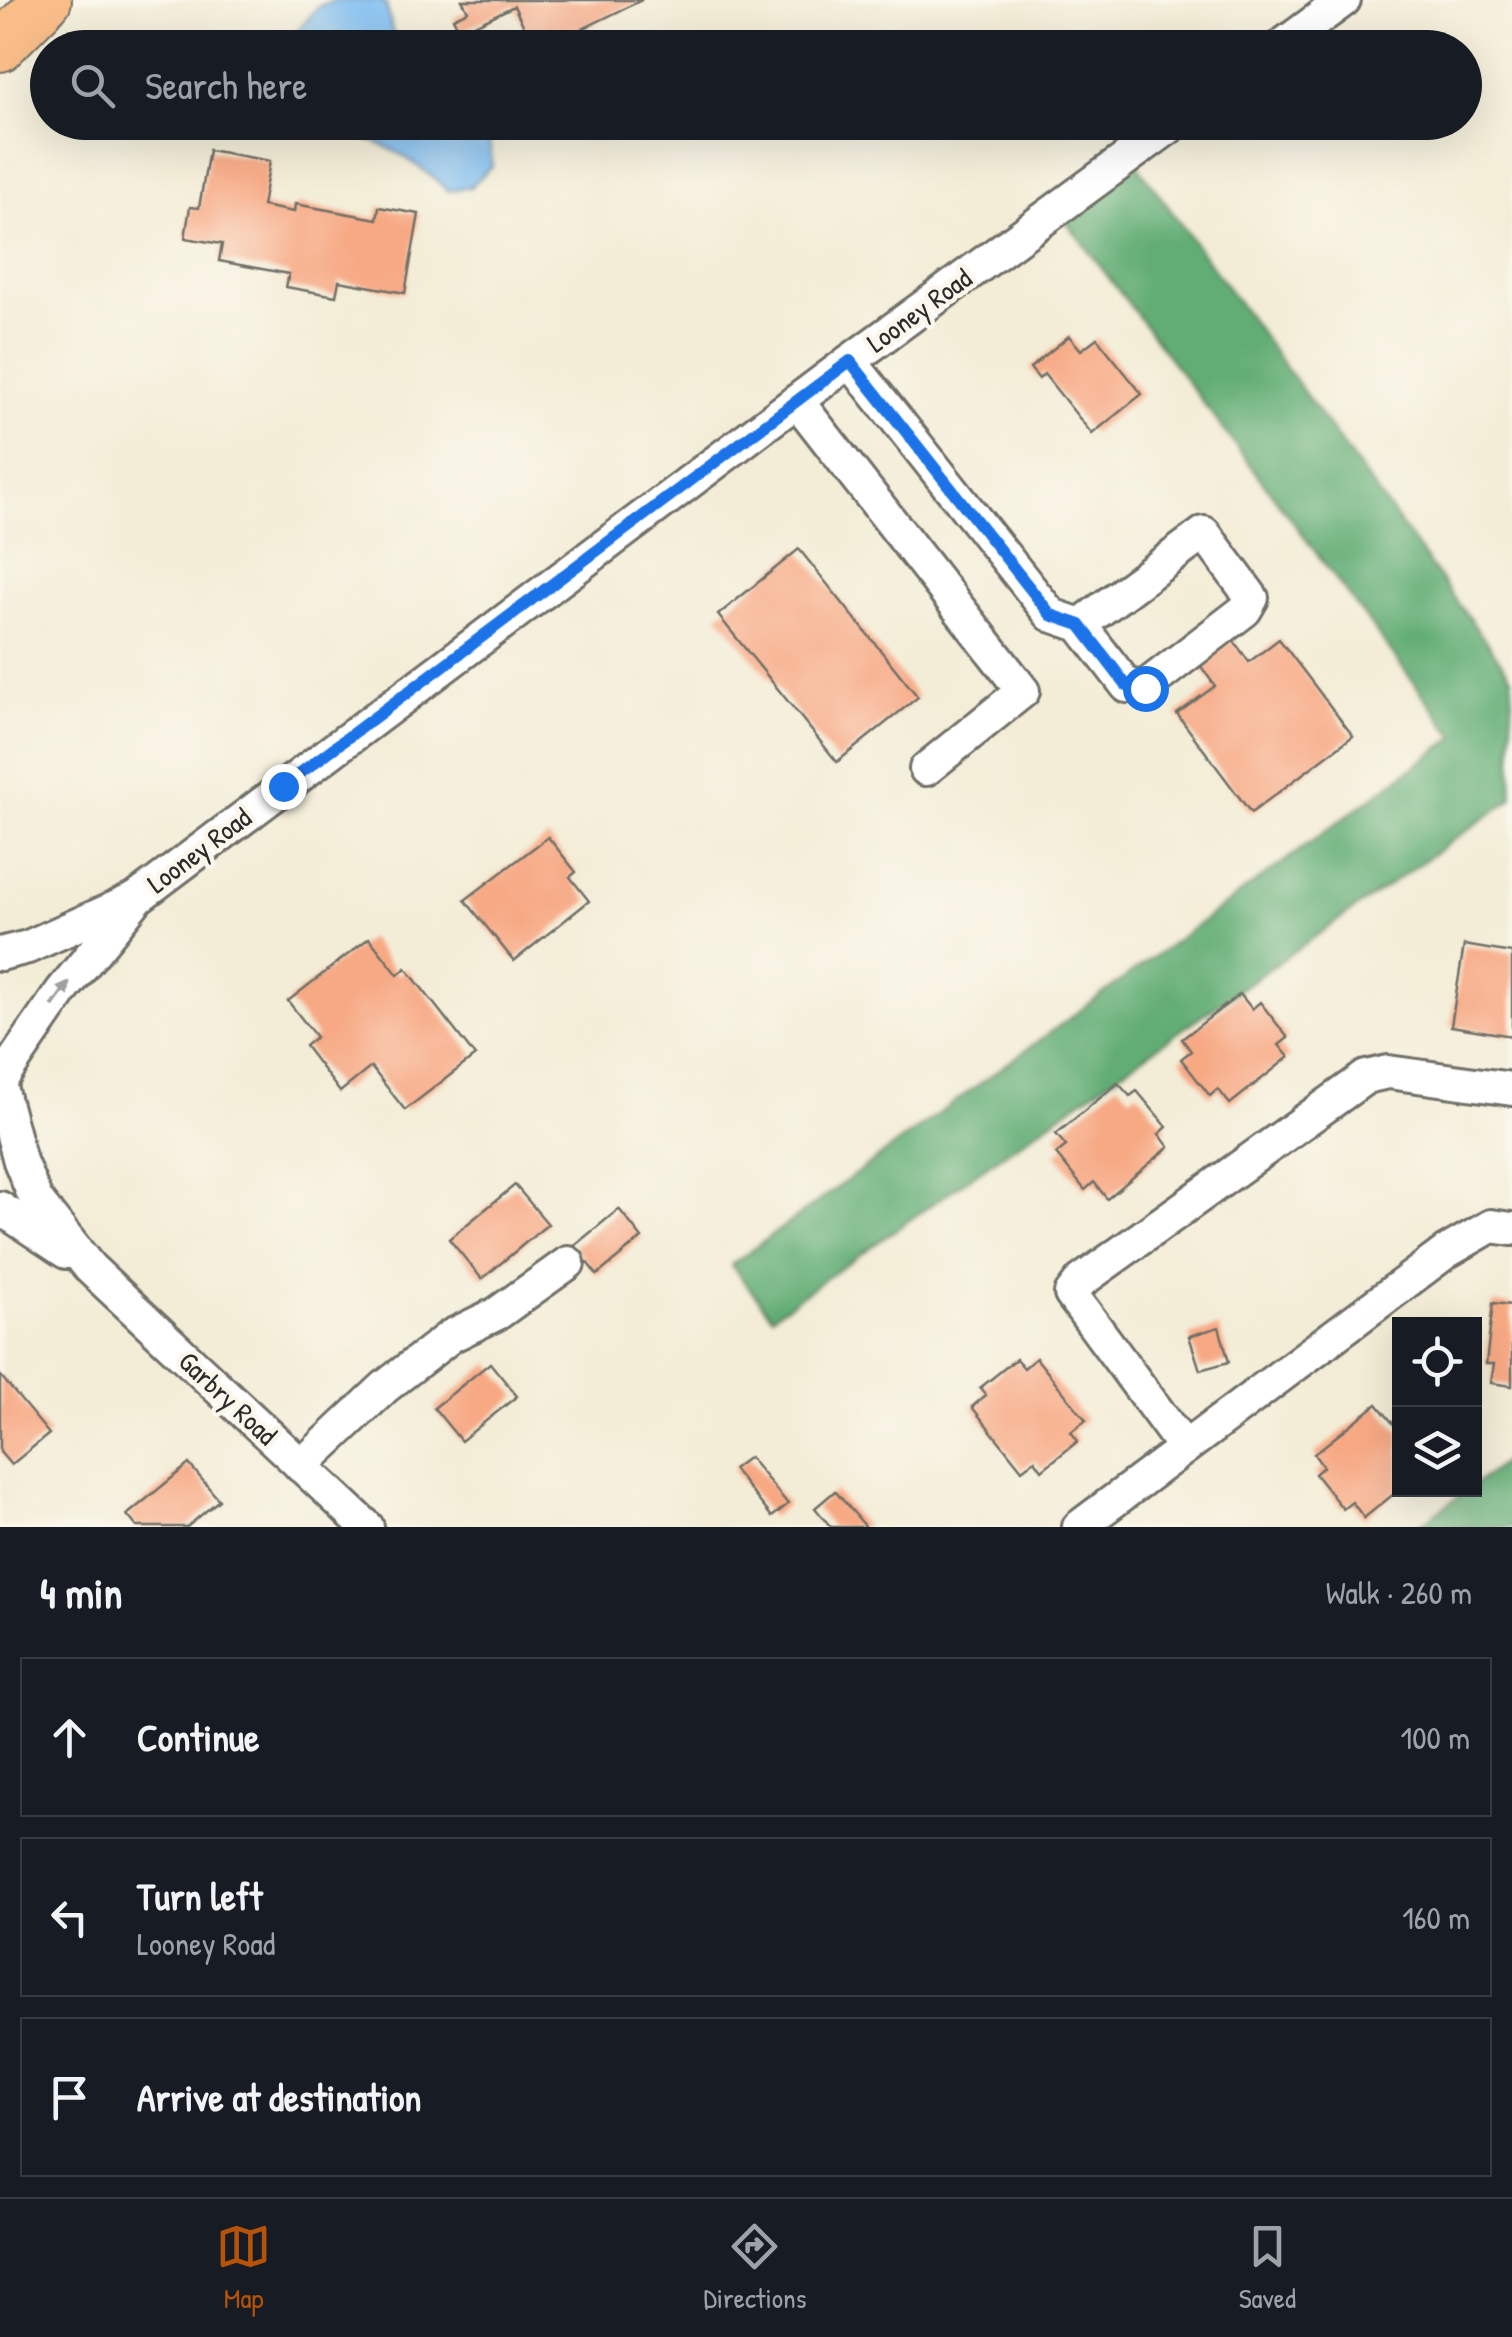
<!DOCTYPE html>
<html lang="en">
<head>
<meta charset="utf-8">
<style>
	:root { --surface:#171b24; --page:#20242c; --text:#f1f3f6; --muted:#9ea1a6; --line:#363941; --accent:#b45309 }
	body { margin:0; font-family:"Patrick Hand",sans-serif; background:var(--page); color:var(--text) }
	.controls { position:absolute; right:30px; bottom:30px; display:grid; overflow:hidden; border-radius:0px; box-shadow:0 10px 40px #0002 }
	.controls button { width:90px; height:90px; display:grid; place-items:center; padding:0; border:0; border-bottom:2px solid var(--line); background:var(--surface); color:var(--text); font:50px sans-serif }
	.stop { position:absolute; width:30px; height:30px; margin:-22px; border:8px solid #1a73e8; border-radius:50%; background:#fff }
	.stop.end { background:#1a73e8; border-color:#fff; box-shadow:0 2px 10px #0008 }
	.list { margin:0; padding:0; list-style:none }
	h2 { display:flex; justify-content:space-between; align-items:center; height:130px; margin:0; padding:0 40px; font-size:42px }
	h2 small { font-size:32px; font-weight:400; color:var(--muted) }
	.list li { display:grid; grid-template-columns:65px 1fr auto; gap:30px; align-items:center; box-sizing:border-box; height:160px; margin:0 20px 20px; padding:0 20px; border:2px solid var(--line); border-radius:0px }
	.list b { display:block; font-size:38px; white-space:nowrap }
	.list p { margin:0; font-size:32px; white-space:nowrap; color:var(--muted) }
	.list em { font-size:32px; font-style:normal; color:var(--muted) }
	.icon { flex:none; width:55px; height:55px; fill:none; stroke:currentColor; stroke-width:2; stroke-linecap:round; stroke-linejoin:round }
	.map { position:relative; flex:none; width:1512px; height:1527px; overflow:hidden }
	.search { position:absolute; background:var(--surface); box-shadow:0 10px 40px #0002; left:30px; right:30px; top:30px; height:110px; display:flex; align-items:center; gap:25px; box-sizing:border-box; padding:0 35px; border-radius:55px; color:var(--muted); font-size:38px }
	.sheet { height:670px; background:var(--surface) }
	nav { display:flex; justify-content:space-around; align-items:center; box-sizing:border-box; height:140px; border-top:2px solid var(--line); background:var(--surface); font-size:28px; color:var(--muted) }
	nav a { display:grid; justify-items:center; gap:5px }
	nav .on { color:var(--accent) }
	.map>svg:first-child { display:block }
</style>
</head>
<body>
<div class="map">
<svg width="1512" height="1527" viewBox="0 0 1512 1527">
	<rect width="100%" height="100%" fill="#fbf7ec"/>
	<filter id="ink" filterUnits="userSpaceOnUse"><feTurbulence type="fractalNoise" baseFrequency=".01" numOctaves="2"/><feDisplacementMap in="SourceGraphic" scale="20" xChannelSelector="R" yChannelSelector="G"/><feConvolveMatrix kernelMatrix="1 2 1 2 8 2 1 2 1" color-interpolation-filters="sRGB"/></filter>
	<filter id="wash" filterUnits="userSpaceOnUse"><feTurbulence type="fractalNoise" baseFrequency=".0048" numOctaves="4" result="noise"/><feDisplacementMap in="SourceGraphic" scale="40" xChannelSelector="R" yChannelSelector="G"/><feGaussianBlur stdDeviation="2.25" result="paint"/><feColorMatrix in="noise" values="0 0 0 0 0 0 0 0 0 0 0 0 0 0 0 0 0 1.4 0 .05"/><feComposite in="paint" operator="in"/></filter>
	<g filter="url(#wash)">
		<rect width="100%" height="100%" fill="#f3edd7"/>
		<g fill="#62ad75" stroke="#466c50" stroke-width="2.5">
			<path d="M1131 156 1512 677V799L772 1316 731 1265 1455 737 1057 209Z"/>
			<path d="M1512 1456V1527H1417L1467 1490H1474L1475 1484Z"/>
		</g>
		<g fill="#7ebef2" stroke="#54748e" stroke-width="2.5">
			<path d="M336 0H377L386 4 396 47H284L319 6Z"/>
			<path d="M271 123H498L488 131 492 166 470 187 448 191C417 162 382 138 339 133 316 130 290 137 271 123Z"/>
		</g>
		<g id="blocks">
			<g fill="#f7a984">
				<path d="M462 0H642L543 48H534L514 6 460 32 453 18 468 11Z"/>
				<path d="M209 150 270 161 262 206 294 212 295 204 377 219 379 207 419 214 405 293 339 281 336 296 286 287 289 274 219 261 222 244 185 238 190 207 199 208Z"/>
				<path d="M1069 336 1081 350 1097 338 1142 394 1092 434 1044 374 1039 379 1030 368Z"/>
				<path d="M799 549 918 697 837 762 718 615Z"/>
				<path d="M1279 639 1353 736 1251 813 1177 714 1215 686 1200 665 1233 640 1249 662Z"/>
				<path d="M548 837 576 872 570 877 589 901 514 961 465 900Z"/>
				<path d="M369 938 398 975 406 968 475 1056 405 1110 371 1067 340 1092 305 1046 316 1037 288 1001Z"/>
				<path d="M1464 945 1512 953V1036L1451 1026Z"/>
				<path d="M1240 994 1252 1009 1260 1002 1288 1038 1279 1045 1289 1057 1230 1104 1218 1089 1210 1096 1181 1059 1191 1051 1182 1039Z"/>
				<path d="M1118 1083 1130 1096 1137 1091 1167 1127 1159 1134 1169 1147 1107 1199 1094 1182 1085 1190 1056 1154 1066 1146 1056 1134Z"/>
				<path d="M515 1185 548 1224 482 1279 449 1239Z"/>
				<path d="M619 1209 642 1238 597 1275 574 1246Z"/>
				<path d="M1493 1303 1512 1305V1386L1491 1383 1494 1364H1486Z"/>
				<path d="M1219 1327 1229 1362 1200 1370 1189 1336Z"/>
				<path d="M1036 1358 1086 1420 1071 1432 1078 1441 1042 1470 1035 1460 1022 1470 972 1407 986 1395 980 1388 1016 1359 1024 1368Z"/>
				<path d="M490 1363 517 1396 461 1441 434 1408Z"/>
				<path d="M0 1375 49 1434 11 1465 0 1452Z"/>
				<path d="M1377 1404 1400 1432V1489L1364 1518 1352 1502 1343 1509 1315 1474 1323 1467 1314 1454Z"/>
				<path d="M749 1457 788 1504 772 1517 733 1469Z"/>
				<path d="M189 1464 219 1500 187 1527H137L127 1515Z"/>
				<path d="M835 1491 866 1527H831L815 1508Z"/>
			</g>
		</g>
	</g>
	<g filter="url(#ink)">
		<use href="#blocks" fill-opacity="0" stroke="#716f67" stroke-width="2.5"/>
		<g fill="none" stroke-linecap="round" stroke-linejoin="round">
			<defs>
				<g id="minor">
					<path d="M1279 48 1344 0"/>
					<path d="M850 361 1051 615 1080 625 1204 533 1252 598 1245 610 1145 687 1127 686 1080 625"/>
					<path d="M797 401 1023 691 926 769"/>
					<path d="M0 954 28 947 137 898 850 361 1176 122"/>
					<path d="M5 1074 62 991 135 901"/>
					<path d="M1 1091 20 1161 36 1200 90 1268 367 1527"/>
					<path d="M0 1208 66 1252"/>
					<path d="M1183 1446 1071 1294 1081 1281 1366 1077 1388 1072 1512 1089"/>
					<path d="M301 1466 385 1387 451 1336 498 1313 568 1263"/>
					<path d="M1079 1527 1446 1252 1491 1226 1512 1229"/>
				</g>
				<path id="highway" d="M0 47 47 0"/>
			</defs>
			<use href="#minor" stroke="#716f67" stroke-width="38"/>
			<use href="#highway" stroke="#716f67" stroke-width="52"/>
			<use href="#minor" stroke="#fff" stroke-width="32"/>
			<use href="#highway" stroke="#f8bd88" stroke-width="48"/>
		</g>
		<defs><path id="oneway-solid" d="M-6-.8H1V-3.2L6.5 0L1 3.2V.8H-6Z" transform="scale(2.5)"/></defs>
		<use fill="#a0a0a0" href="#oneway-solid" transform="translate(61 994) rotate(-54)"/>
	</g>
	<g fill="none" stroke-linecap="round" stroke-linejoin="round" filter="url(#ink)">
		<path stroke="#1a73e8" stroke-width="12" d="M283 786 850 361 1051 615 1080 625 1127 686 1145 688"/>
	</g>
	<g text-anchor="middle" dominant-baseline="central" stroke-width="9" stroke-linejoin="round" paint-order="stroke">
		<g font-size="28" fill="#2b2b2b" stroke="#fbf7ec">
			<text transform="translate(919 310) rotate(-36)">Looney Road</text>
			<text transform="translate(199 850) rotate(-37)">Looney Road</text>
			<text transform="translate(228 1398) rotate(43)">Garbry Road</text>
		</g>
	</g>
</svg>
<div class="controls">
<button><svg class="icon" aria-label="locate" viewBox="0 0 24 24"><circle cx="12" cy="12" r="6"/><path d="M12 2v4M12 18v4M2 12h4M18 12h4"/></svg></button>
<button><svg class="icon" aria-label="layers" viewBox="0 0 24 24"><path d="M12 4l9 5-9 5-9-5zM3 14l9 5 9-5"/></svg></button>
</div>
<div class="stop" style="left:1145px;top:688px"></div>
<div class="stop end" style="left:283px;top:786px"></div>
<div class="search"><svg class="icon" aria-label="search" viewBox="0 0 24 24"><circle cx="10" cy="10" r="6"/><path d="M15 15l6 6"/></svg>Search here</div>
</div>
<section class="sheet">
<h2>4 min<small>Walk · 260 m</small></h2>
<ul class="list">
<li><svg class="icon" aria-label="ahead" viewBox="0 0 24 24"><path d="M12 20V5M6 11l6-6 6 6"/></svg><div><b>Continue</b></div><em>100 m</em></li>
<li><svg class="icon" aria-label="left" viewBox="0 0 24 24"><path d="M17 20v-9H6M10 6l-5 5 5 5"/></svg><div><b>Turn left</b><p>Looney Road</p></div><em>160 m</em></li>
<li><svg class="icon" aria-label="arrive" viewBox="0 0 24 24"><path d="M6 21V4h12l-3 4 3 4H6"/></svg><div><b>Arrive at destination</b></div></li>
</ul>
</section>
<nav>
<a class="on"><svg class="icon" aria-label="map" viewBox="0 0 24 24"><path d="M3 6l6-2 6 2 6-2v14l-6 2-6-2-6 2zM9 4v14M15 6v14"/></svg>Map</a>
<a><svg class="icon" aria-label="directions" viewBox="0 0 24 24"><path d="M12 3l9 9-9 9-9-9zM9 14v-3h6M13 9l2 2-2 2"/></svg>Directions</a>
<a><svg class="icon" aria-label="saved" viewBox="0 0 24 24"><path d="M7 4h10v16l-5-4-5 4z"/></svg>Saved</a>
</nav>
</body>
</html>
